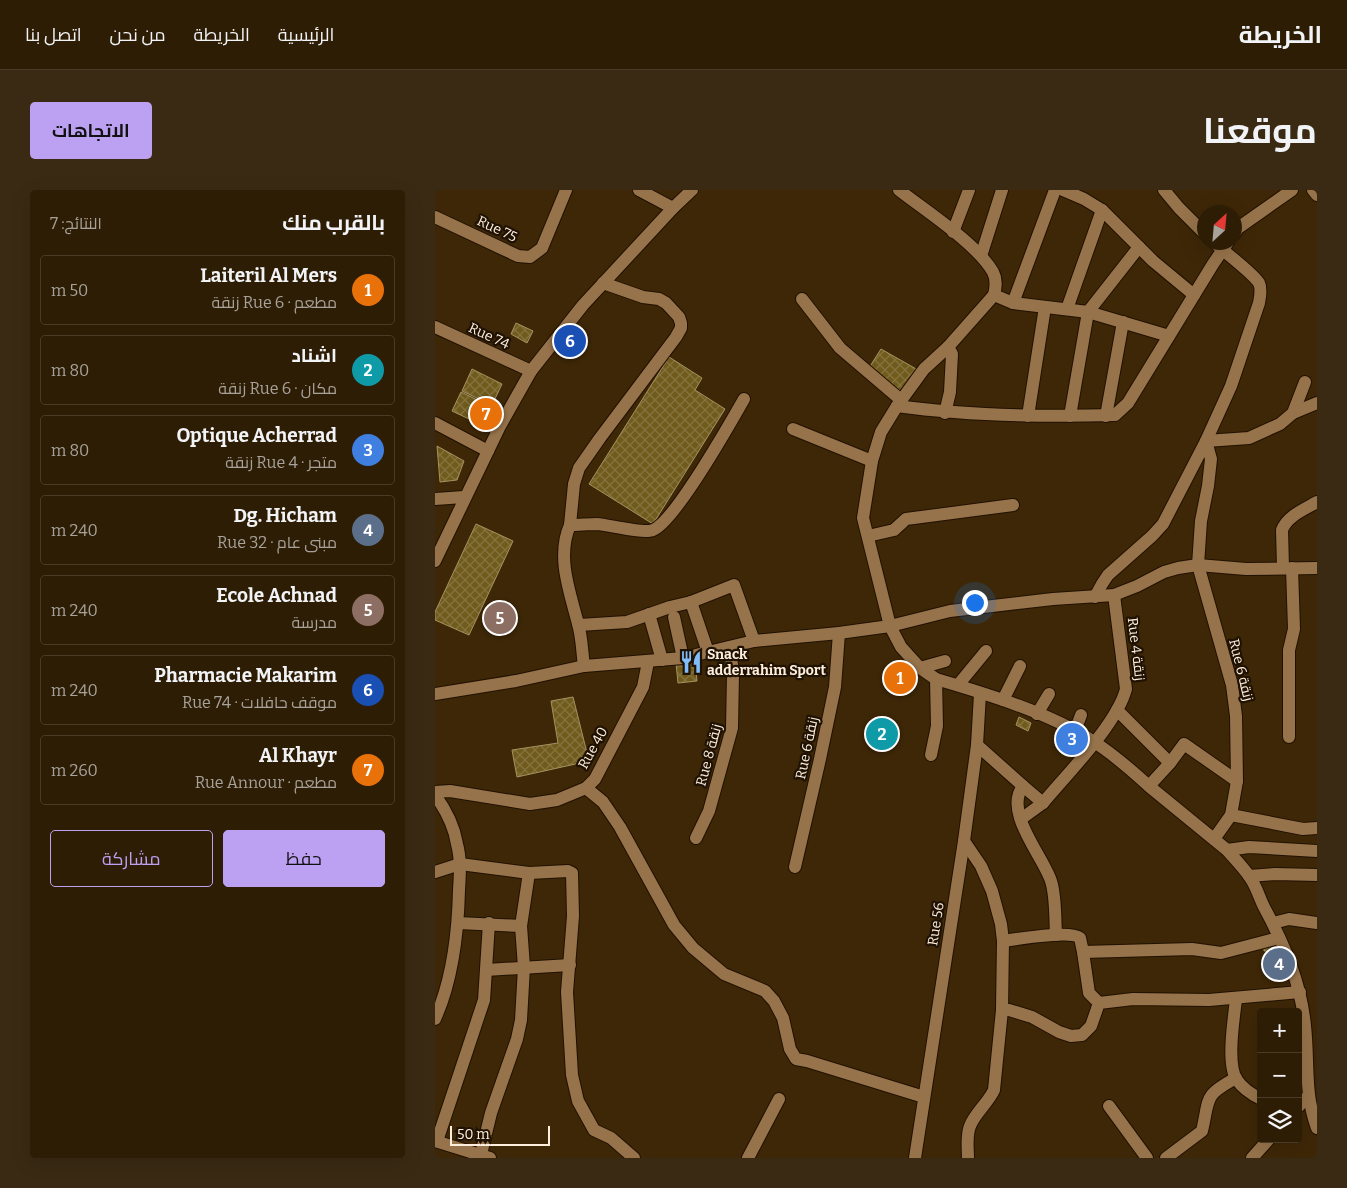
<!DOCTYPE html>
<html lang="ar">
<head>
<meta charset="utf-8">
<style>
	:root { --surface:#2e1d05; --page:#3a2a13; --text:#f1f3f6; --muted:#a7a29a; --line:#493b27; --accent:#bca0f2 }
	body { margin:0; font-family:Bitter,Cairo,serif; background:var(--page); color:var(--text); direction:rtl }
	.controls { position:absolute; right:15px; bottom:15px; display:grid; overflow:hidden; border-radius:5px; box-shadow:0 5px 20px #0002 }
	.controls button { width:45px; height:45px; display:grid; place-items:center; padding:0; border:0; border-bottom:1px solid var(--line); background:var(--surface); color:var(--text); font:25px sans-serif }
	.compass { position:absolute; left:762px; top:15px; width:45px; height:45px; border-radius:50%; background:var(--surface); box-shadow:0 5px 20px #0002; rotate:26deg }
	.scale { position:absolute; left:15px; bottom:12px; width:100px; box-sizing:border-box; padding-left:5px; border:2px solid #feeedd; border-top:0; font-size:14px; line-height:18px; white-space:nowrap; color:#feeedd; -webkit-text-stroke:4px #1f1203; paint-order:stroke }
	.you { position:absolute; left:539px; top:412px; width:18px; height:18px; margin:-12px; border:4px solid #fff; border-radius:50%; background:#1a73e8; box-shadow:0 0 0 8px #1a73e833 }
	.badge { display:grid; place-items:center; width:32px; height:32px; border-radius:50%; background:var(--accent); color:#fff; font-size:16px; font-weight:700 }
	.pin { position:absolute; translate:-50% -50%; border:2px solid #fff; box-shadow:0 1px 5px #0006 }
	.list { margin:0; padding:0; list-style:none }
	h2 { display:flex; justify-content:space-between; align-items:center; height:65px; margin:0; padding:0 20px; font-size:21px }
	h2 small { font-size:16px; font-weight:400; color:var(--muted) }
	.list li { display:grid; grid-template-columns:32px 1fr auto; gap:15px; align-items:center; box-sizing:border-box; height:70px; margin:0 10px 10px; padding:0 10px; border:1px solid var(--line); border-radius:5px }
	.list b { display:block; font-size:19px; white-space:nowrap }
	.list p { margin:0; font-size:16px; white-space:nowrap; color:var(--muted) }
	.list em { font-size:16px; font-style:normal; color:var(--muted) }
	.actions { display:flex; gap:10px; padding:15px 20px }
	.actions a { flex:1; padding:11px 0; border:1px solid var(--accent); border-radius:5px; text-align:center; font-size:18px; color:var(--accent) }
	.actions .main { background:var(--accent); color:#111 }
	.icon { flex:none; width:28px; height:28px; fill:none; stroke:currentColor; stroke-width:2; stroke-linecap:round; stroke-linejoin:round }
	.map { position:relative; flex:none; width:882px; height:968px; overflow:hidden; direction:ltr; border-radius:5px }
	header { display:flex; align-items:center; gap:30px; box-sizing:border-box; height:70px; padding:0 25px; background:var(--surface); border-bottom:1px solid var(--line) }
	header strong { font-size:24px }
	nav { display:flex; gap:28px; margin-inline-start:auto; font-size:18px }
	.intro { display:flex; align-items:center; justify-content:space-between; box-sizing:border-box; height:120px; padding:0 30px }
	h1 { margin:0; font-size:35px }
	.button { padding:12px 22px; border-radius:5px; background:var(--accent); color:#111; font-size:18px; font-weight:700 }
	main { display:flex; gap:30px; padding:0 30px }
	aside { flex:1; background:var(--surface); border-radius:5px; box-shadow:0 5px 20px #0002 }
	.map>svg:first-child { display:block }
</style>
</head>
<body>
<header>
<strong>الخريطة</strong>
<nav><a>الرئيسية</a><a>الخريطة</a><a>من نحن</a><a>اتصل بنا</a></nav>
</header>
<div class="intro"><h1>موقعنا</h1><a class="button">الاتجاهات</a></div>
<main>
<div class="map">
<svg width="882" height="968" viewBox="0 0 882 968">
	<defs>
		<pattern id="building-cross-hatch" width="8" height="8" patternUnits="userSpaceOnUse" patternTransform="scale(1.25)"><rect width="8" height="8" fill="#705b1d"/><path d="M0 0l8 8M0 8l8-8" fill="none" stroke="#85733d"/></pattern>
	</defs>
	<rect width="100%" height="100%" fill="#3e2707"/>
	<g fill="url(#building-cross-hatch)" stroke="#a59260">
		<path d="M81 133 98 141 92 153 76 144Z"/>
		<path d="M446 159 483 180 468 202 432 181Z"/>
		<path d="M234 167 267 188 260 200 290 219 218 334 154 294Z"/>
		<path d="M37 179 67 194 57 215 27 201Z"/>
		<path d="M26 202 57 217 49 236 17 221Z"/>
		<path d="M2 256 29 271 22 290 5 292Z"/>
		<path d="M41 334 78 351 34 445 0 430V422Z"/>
		<path d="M260 471 262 491 243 493 241 473Z"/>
		<path d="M464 480 472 487 465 495 457 488Z"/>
		<path d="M138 507 154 571 82 587 77 560 123 553 116 511Z"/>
		<path d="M584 527 596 533 593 541 581 535Z"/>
		<path d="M644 549 651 553 648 558 641 554Z"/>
		<path d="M837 754 838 761H829V755Z"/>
	</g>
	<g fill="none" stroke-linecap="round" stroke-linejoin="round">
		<defs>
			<g id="street">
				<path d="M204 0 238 18"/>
				<path d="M628 0 649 9 667 20 718 71 759 105"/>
				<path d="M729 0 744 18 769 43"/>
				<path d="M0 27 83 66 95 67 107 58 131 0"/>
				<path d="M518 42 534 0"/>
				<path d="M799 44 803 38 857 0"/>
				<path d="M546 66 567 0"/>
				<path d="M559 105 578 113 653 122 734 146"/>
				<path d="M367 109 405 158 466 210"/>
				<path d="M578 113 620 0"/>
				<path d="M632 119 667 20"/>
				<path d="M0 137 96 181"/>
				<path d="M462 216C534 226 607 227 680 225L693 213 778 74 793 52"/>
				<path d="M510 223 515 202 517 164 513 157"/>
				<path d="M858 223 870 192"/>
				<path d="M593 226 610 117"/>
				<path d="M635 226 653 122 704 57"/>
				<path d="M671 226 688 132"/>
				<path d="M0 233 53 261"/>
				<path d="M358 239 437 271"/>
				<path d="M0 309 29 307"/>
				<path d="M135 335 139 294 144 278 165 248 241 147 246 138V133L244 127 231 113 224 109 208 107 168 93"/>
				<path d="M433 346 459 340 471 329 578 315"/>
				<path d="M848 377 847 340C852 326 870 319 882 312"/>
				<path d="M660 407 667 394 673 385 717 346 728 334 771 251 814 248 845 234 858 223 882 213"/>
				<path d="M256 412 273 462"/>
				<path d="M214 424 227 470"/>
				<path d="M239 427 248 468"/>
				<path d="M144 435 192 432 235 417 256 412 299 395 319 451"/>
				<path d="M455 436 428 328 437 271 446 242 462 216 489 179 513 157 559 105C561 97 562 90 558 82 542 54 491 21 464 0"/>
				<path d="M149 476C147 462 147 447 143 434 135 402 121 367 135 335 144 335 153 334 162 334 174 335 209 344 218 340 239 332 296 232 309 209"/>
				<path d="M485 478 510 471"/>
				<path d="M523 495 551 461"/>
				<path d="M568 510 585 476"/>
				<path d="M682 520 735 573"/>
				<path d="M602 524 614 504"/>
				<path d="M640 541 646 525"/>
				<path d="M854 547V460L859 439 857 378"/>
				<path d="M542 555 588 596C568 622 608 666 616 691 621 706 620 729 621 745"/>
				<path d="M496 565 502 536 501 489"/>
				<path d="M588 596 608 613C632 584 682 534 691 499L679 405"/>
				<path d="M714 596 735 573 749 554 802 591"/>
				<path d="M151 598 168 612 185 637 239 735 258 758 289 784 330 801 339 811 348 828 355 859 361 869 372 871 489 907"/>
				<path d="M0 602 15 601 95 614 122 610 151 598 160 589 208 497 213 472"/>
				<path d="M0 605C11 620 19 635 22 654 26 669 25 685 24 700 23 743 18 789 0 829"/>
				<path d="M796 625 868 639 882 638"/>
				<path d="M586 629 608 613"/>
				<path d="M261 648 274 621 297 538 298 484 295 457"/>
				<path d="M779 649 796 625 802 591 801 526 797 495 763 375 766 331 773 296 776 269 771 251 796 196 824 113C825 107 827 99 824 93 817 82 790 63 779 52"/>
				<path d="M529 651 546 676 557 701 566 734 568 751 567 820 559 900C553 913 540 923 535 936 531 946 533 958 533 968"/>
				<path d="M792 660 814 657 882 661"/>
				<path d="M360 677 385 569 400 497 404 443"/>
				<path d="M0 682 25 674 94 683 133 681 137 683 138 726 132 802 137 885 143 911 159 940 176 948 199 968"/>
				<path d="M814 686 840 684 882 685"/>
				<path d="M23 733 86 736"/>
				<path d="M838 733 854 729 882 733"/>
				<path d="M568 751C583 749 636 740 645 748L648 762 757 759 786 763 844 748"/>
				<path d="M648 762 654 803 664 813"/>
				<path d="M51 780 135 775"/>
				<path d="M801 809C799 828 791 875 802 890 808 899 816 904 826 909"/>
				<path d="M567 820H574L597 827 624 842 636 846 647 845 656 836 664 813 698 809 774 810 865 802"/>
				<path d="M674 916 712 968"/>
				<path d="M863 917 873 906"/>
				<path d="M0 951 55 968"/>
				<path d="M2 951 49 810 54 733"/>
				<path d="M46 964 56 923 82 849 86 830 89 777 86 736 94 683"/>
				<path d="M313 968 344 909"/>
				<path d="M480 968 529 651 542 555 545 504"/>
				<path d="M731 968 767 941C775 907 768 906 801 888"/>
				<path d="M817 968 834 949"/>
			</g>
			<g id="secondary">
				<path d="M878 0 882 5"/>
				<path d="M0 371 65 236 96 181 148 115 238 18 257 0"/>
				<path d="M455 436 466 457 485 478 501 489C552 504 615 523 659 552 680 565 697 581 715 597 741 618 766 639 792 660 799 668 808 677 814 686 821 695 824 707 829 717 849 754 866 793 870 836 874 871 869 904 882 938"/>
				<path d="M0 504 81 491 149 476 248 468 319 451 404 443 455 436 515 421 618 409 679 405 702 396 729 382 743 378 763 375 811 379 882 378"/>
			</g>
		</defs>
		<use href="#street" stroke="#211100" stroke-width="14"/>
		<use href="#secondary" stroke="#211100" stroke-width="14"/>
		<use href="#street" stroke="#96734b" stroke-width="12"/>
		<use href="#secondary" stroke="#96734b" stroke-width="12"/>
	</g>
	<defs>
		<symbol id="restaurant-bare" viewBox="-9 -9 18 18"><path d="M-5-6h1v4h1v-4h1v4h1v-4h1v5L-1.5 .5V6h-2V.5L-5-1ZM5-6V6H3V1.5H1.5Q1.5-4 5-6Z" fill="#80bdfa" stroke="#1f1203" stroke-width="2.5" paint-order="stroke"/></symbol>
	</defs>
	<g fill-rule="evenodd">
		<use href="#restaurant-bare" x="240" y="456" width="32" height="32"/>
	</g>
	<g text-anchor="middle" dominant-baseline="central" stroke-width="4.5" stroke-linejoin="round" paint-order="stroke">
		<g font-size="14" fill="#feeedd" stroke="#1f1203">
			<text transform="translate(62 39) rotate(25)">Rue 75</text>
			<text transform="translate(54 146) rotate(25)">Rue 74</text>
			<text transform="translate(701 459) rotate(83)">Rue 4 زنقة</text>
			<text transform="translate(806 480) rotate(76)">Rue 6 زنقة</text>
			<text transform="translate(158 558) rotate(-61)">Rue 40</text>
			<text transform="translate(372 558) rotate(-78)">Rue 6 زنقة</text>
			<text transform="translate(274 565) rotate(-75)">Rue 8 زنقة</text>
			<text transform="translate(501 734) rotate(-81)">Rue 56</text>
		</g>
		<g font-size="14" font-weight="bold" fill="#feeedd" stroke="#1f1203" text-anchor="start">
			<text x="272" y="464">Snack<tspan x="272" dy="16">adderrahim Sport</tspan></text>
		</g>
	</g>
</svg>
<div class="controls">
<button>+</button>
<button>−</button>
<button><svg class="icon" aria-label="layers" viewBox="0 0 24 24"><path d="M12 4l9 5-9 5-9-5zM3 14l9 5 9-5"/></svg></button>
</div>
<svg class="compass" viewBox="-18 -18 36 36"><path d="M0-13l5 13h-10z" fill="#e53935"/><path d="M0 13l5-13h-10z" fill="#a7a29a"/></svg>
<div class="scale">50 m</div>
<div class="you"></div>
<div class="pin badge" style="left:465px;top:488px;background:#e8710a">1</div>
<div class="pin badge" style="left:447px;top:544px;background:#0f9aa8">2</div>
<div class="pin badge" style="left:637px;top:549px;background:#3f7fe0">3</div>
<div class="pin badge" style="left:844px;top:774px;background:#5c6f8a">4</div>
<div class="pin badge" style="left:65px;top:428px;background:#8d6e63">5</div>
<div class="pin badge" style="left:135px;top:151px;background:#1a4fb4">6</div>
<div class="pin badge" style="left:51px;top:224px;background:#e8710a">7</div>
</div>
<aside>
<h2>بالقرب منك<small>النتائج: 7</small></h2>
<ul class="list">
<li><span class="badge" style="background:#e8710a">1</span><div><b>Laiteril Al Mers</b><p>مطعم · Rue 6 زنقة</p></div><em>50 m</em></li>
<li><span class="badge" style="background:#0f9aa8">2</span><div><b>اشناد</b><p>مكان · Rue 6 زنقة</p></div><em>80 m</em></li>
<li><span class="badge" style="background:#3f7fe0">3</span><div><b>Optique Acherrad</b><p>متجر · Rue 4 زنقة</p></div><em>80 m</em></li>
<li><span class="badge" style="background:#5c6f8a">4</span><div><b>Dg. Hicham</b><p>مبنى عام · Rue 32</p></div><em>240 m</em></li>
<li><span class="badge" style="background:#8d6e63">5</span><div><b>Ecole Achnad</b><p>مدرسة</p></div><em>240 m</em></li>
<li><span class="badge" style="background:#1a4fb4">6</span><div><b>Pharmacie Makarim</b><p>موقف حافلات · Rue 74</p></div><em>240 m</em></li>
<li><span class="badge" style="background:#e8710a">7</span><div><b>Al Khayr</b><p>مطعم · Rue Annour</p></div><em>260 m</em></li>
</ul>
<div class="actions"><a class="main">حفظ</a><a>مشاركة</a></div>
</aside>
</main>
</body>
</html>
